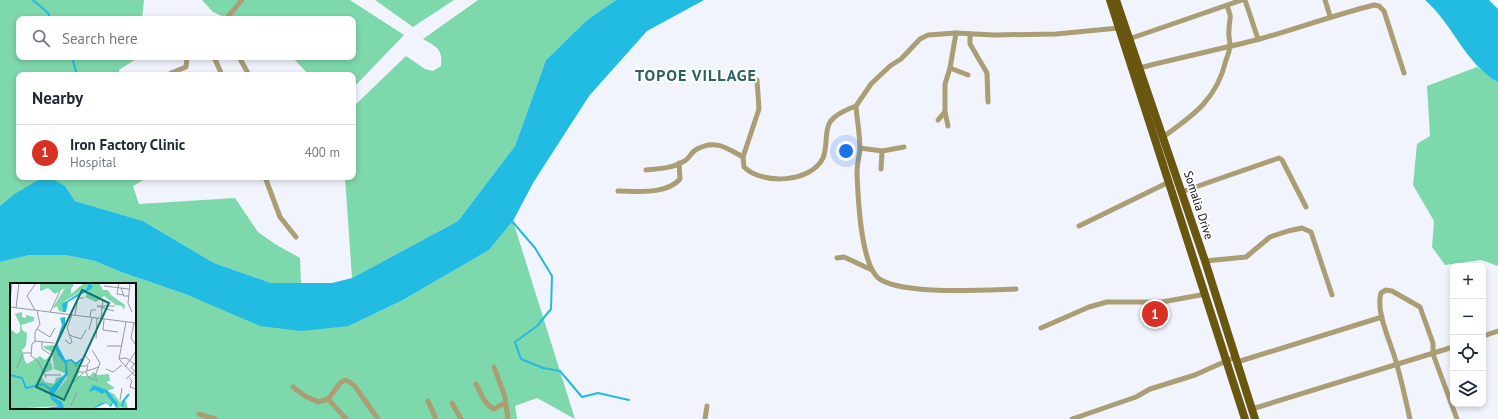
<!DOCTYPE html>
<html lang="en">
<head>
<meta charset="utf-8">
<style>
	:root { --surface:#fff; --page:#f2f2f3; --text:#1f2937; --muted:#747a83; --line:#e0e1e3; --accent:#d93025 }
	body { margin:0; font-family:"PT Sans",sans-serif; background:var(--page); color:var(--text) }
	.controls { position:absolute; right:12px; bottom:12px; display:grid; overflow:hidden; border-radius:8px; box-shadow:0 2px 6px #0003 }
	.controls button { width:36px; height:36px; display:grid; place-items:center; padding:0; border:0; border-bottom:1px solid var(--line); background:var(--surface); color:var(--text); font:20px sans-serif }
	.you { position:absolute; left:846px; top:151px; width:14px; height:14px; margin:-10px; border:3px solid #fff; border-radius:50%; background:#1a73e8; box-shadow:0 0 0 6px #1a73e833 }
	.badge { display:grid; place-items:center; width:26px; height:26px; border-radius:50%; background:var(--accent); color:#fff; font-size:13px; font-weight:700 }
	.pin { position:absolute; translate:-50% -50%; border:2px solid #fff; box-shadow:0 1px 4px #0006 }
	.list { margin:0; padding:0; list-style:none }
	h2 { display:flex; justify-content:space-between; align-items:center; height:52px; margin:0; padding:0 16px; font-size:17px }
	h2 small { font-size:13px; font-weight:400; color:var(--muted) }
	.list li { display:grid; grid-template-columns:26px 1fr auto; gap:12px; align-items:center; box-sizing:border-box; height:56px; padding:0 16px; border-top:1px solid var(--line) }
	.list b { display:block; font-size:15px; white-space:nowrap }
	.list p { margin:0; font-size:13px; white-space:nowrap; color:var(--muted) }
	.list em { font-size:13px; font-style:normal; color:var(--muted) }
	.icon { flex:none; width:22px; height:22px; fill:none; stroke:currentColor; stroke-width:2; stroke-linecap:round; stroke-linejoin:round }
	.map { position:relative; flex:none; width:1498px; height:419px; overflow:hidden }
	.search { position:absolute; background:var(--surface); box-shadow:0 2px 6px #0003; left:16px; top:16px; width:340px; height:44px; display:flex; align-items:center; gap:10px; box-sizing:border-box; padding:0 14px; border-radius:8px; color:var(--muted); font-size:15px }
	.panel { position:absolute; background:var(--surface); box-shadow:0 2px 6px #0003; left:16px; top:72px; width:340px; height:108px; border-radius:8px }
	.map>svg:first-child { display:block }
</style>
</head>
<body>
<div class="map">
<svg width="1498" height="419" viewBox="0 0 1498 419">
	<rect width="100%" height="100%" fill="#f2f4fd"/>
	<g fill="#7dd8ab" fill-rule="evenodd">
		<path d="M0 0H144L142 19H19V57H139L119 70 120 75H19V177H149L133 186 139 204 235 198 258 232 275 244 300 258 301 284 271 283 214 263 143 221 75 201 65 186 13 195 0 206Z"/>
		<path d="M202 0H350L404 35 353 88V75H309L292 57H353V19H228L213 12Z"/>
		<path d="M375 0H454L413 27Z"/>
		<path d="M478 0H616L587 20 546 60 515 146 458 221 352 278 345 177H353V107L406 56 425 69 433 71 441 66C443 49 437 47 423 39Z"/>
		<path d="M1477 67 1498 82V266L1481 260 1445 265 1432 247 1434 221 1413 185 1417 144 1430 136 1427 86Z"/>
		<path d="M513 221 575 419 537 398 515 406 517 419H0V262L30 255H65L95 261 121 272 188 295 349 326 403 300 489 250ZM11 284H135V408H11Z"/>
	</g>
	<g fill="#22bbe2">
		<path d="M616 0H704L647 31 589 96 533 183 513 221 489 250 403 300 349 326 301 331 260 326 188 295 121 272 95 261 65 255H30L0 262V206L13 195 40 179 54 180 65 186 75 201 143 221 214 263 271 283H332L352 278 458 221 515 146 546 60 587 20Z"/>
		<path d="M1425 0H1489L1498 9V82C1465 64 1453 24 1425 0Z"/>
	</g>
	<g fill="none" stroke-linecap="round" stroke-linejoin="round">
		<g stroke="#22bbe2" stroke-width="2">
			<path d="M33 0 48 13 51 19"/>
			<path d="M72 57 77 75"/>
			<path d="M511 220 535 248 552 276 551 309 537 326 515 342 521 359 543 368 560 371 582 397 598 393 629 400"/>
		</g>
		<g stroke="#ab9e75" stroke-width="5">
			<path d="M1245 0 1258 39"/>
			<path d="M1325 0 1330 16"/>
			<path d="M226 19 242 0"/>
			<path d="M970 34V44L987 73 988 102"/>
			<path d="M1129 39 1242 0"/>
			<path d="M214 57 222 75"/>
			<path d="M239 57 249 75"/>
			<path d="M950 68 968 75"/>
			<path d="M1139 68C1179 58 1220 49 1260 39 1298 28 1335 15 1374 5L1379 6 1384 11 1404 73"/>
			<path d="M171 73 186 67 187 57"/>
			<path d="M757 80 759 109 743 157 744 167C762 185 811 183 823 158 828 146 824 132 830 122 835 114 848 109 856 106L871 84 890 66 901 59 920 39 928 35 956 33 994 35 1056 34 1119 28"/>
			<path d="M856 106C857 120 860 135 860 149 859 157 857 165 857 173 858 196 860 268 881 280 908 295 984 290 1016 289"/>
			<path d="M945 112 948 126"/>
			<path d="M938 120 945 112V84L950 68 956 33"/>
			<path d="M1163 137C1194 115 1217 99 1226 60 1228 55 1230 50 1230 45 1230 40 1228 35 1229 30 1229 17 1233 21 1227 6"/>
			<path d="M860 148 882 151 904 147"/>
			<path d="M881 169 882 151"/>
			<path d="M646 170C658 169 675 168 686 160 690 157 691 152 697 149 715 139 727 148 743 157"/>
			<path d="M265 177 280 217 296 237"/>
			<path d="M618 191C637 191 666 195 680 179L679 163"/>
			<path d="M1181 192 1279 158 1282 160 1306 207"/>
			<path d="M1079 226 1169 182"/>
			<path d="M837 258 844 257 872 270"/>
			<path d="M1205 261 1246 257 1270 237 1288 231 1302 228 1311 232 1332 295"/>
			<path d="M1041 328 1089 307 1107 302H1162L1206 294"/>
			<path d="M1483 336 1498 331"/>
			<path d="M1237 362 1382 317"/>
			<path d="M494 367 505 397 508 419"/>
			<path d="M476 384C481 393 484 404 494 409L505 403"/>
			<path d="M293 387 305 396 318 402 328 399"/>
			<path d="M428 401 436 419"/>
			<path d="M452 403 461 419"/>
			<path d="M1252 409 1453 347"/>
			<path d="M199 414 215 419"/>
			<path d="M346 419 328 399 341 382 346 380 354 385 378 419"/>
			<path d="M705 419 707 406"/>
			<path d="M1072 419 1136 397 1150 389 1195 375 1235 357"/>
			<path d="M1410 419C1406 401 1402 383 1397 365 1392 345 1375 312 1381 293L1386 290 1392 291 1420 307 1433 343V354L1457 419"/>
		</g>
		<g stroke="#69560f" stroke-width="8">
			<path d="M1110 0 1245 419"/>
			<path d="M1116 0 1205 261 1255 419"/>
		</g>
	</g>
	<g text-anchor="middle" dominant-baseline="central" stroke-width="4" stroke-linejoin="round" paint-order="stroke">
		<g font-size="12" fill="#0e0e11" stroke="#fff">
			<text transform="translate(1199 205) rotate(72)">Somalia Drive</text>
		</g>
		<g font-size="16" font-weight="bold" letter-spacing="1" fill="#286262" stroke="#fff">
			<text x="696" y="75">TOPOE VILLAGE</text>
		</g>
	</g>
	<g transform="translate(10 283)">
		<rect width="126" height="126" fill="#f2f4fd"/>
		<path d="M61 0 64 2 61 5V11L74 0H79L80 3 55 18 53 29 49 28 47 23 42 26 55 5 45 11 38 5 30 8V1ZM82 0H89L93 7H98L101 12 115 22 114 27 112 23 106 22 94 13 86 19 75 14ZM12 29V34L16 35V32L24 34V38L11 42 12 47 17 50 16 63 12 67 15 78 17 81 30 73 35 77 40 73 41 78 36 81 41 79 43 86 30 92 35 99 44 101 46 95 54 93 42 106 41 115 50 123 0 126V46L7 51 10 48V41L5 31ZM45 62 47 71 55 81V90L44 86 42 69 34 65V63ZM56 78 71 80 68 93H80L83 89 88 92 99 91 100 98 96 99 105 105 97 108 104 111 110 119 112 117 116 118 118 126 110 124 107 126 108 121 102 119 101 122 96 119 83 126H53L52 119 43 113 57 95Z" fill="#7dd8ab"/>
		<path d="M79 0 83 3 81 6 58 19 56 29H53L52 21 77 5ZM55 34V42L48 57V63L57 80 58 91 43 113 52 119 54 125 30 126 49 123 41 116 39 107 55 91V81L47 71 45 62 52 42 50 35ZM83 102 97 107 108 121 107 126 103 120 101 124 96 120 83 126 89 121 96 119 100 122 102 119 95 109 92 111 85 107 79 109Z" fill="#22bbe2"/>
		<path fill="none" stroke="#22bbe2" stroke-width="2" d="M56 78 61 77 66 81 72 76M0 92 12 95 16 105 33 101 40 106M112 124 114 117 119 111"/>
		<path fill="none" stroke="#97989f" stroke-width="1" d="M109 0 107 11 114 12M120 0 118 20 122 29M94 3 119 6M111 5 114 13H118M0 19 2 0M0 24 126 40M6 25 9 0M25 27 17 13 26 0M27 28 30 41 25 49V59L22 61 21 73 28 78 36 95M104 28 87 23H105M40 29 50 8M65 32 68 15H74M80 34 81 27H86M91 35 93 16M94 36 93 47 108 49M116 39 109 76 126 94M124 40 121 55 126 62M27 46 40 54 45 45M79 47 82 35M59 52 71 56 76 47M86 56 87 35M55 57 60 61 62 59 57 45 62 32M25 58 44 60M32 59V66L40 71M97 63H111M82 67 90 80 85 93 87 98M74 71 80 78 77 82M109 76 116 75 126 82M65 83H78L76 89H65M115 84 126 68M7 85 13 70H21M96 86 103 89 112 82M77 88 89 84M125 88 121 85 126 79M76 89 79 95 85 97M35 92H51M119 95 122 98 120 104 126 106M116 96 126 87M59 104 73 90M110 117 112 105M61 122 67 110"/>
		<path fill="#0f766e" fill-opacity="0.15" stroke="#0f766e" stroke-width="2" d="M72 7 99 20 54 117 26 104Z"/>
		<rect width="126" height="126" fill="none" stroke="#0e0e11" stroke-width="2"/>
	</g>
</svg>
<div class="controls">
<button>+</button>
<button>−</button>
<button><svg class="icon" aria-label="locate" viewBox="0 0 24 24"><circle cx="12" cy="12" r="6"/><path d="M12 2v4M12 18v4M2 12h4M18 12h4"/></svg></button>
<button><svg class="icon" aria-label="layers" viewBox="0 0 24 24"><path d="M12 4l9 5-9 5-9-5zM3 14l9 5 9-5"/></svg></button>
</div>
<div class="you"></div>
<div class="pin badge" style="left:1155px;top:314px">1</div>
<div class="search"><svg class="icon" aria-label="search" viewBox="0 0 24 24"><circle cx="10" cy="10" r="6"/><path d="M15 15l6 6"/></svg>Search here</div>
<section class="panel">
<h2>Nearby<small></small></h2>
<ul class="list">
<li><span class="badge">1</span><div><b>Iron Factory Clinic</b><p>Hospital</p></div><em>400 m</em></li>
</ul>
</section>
</div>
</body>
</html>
